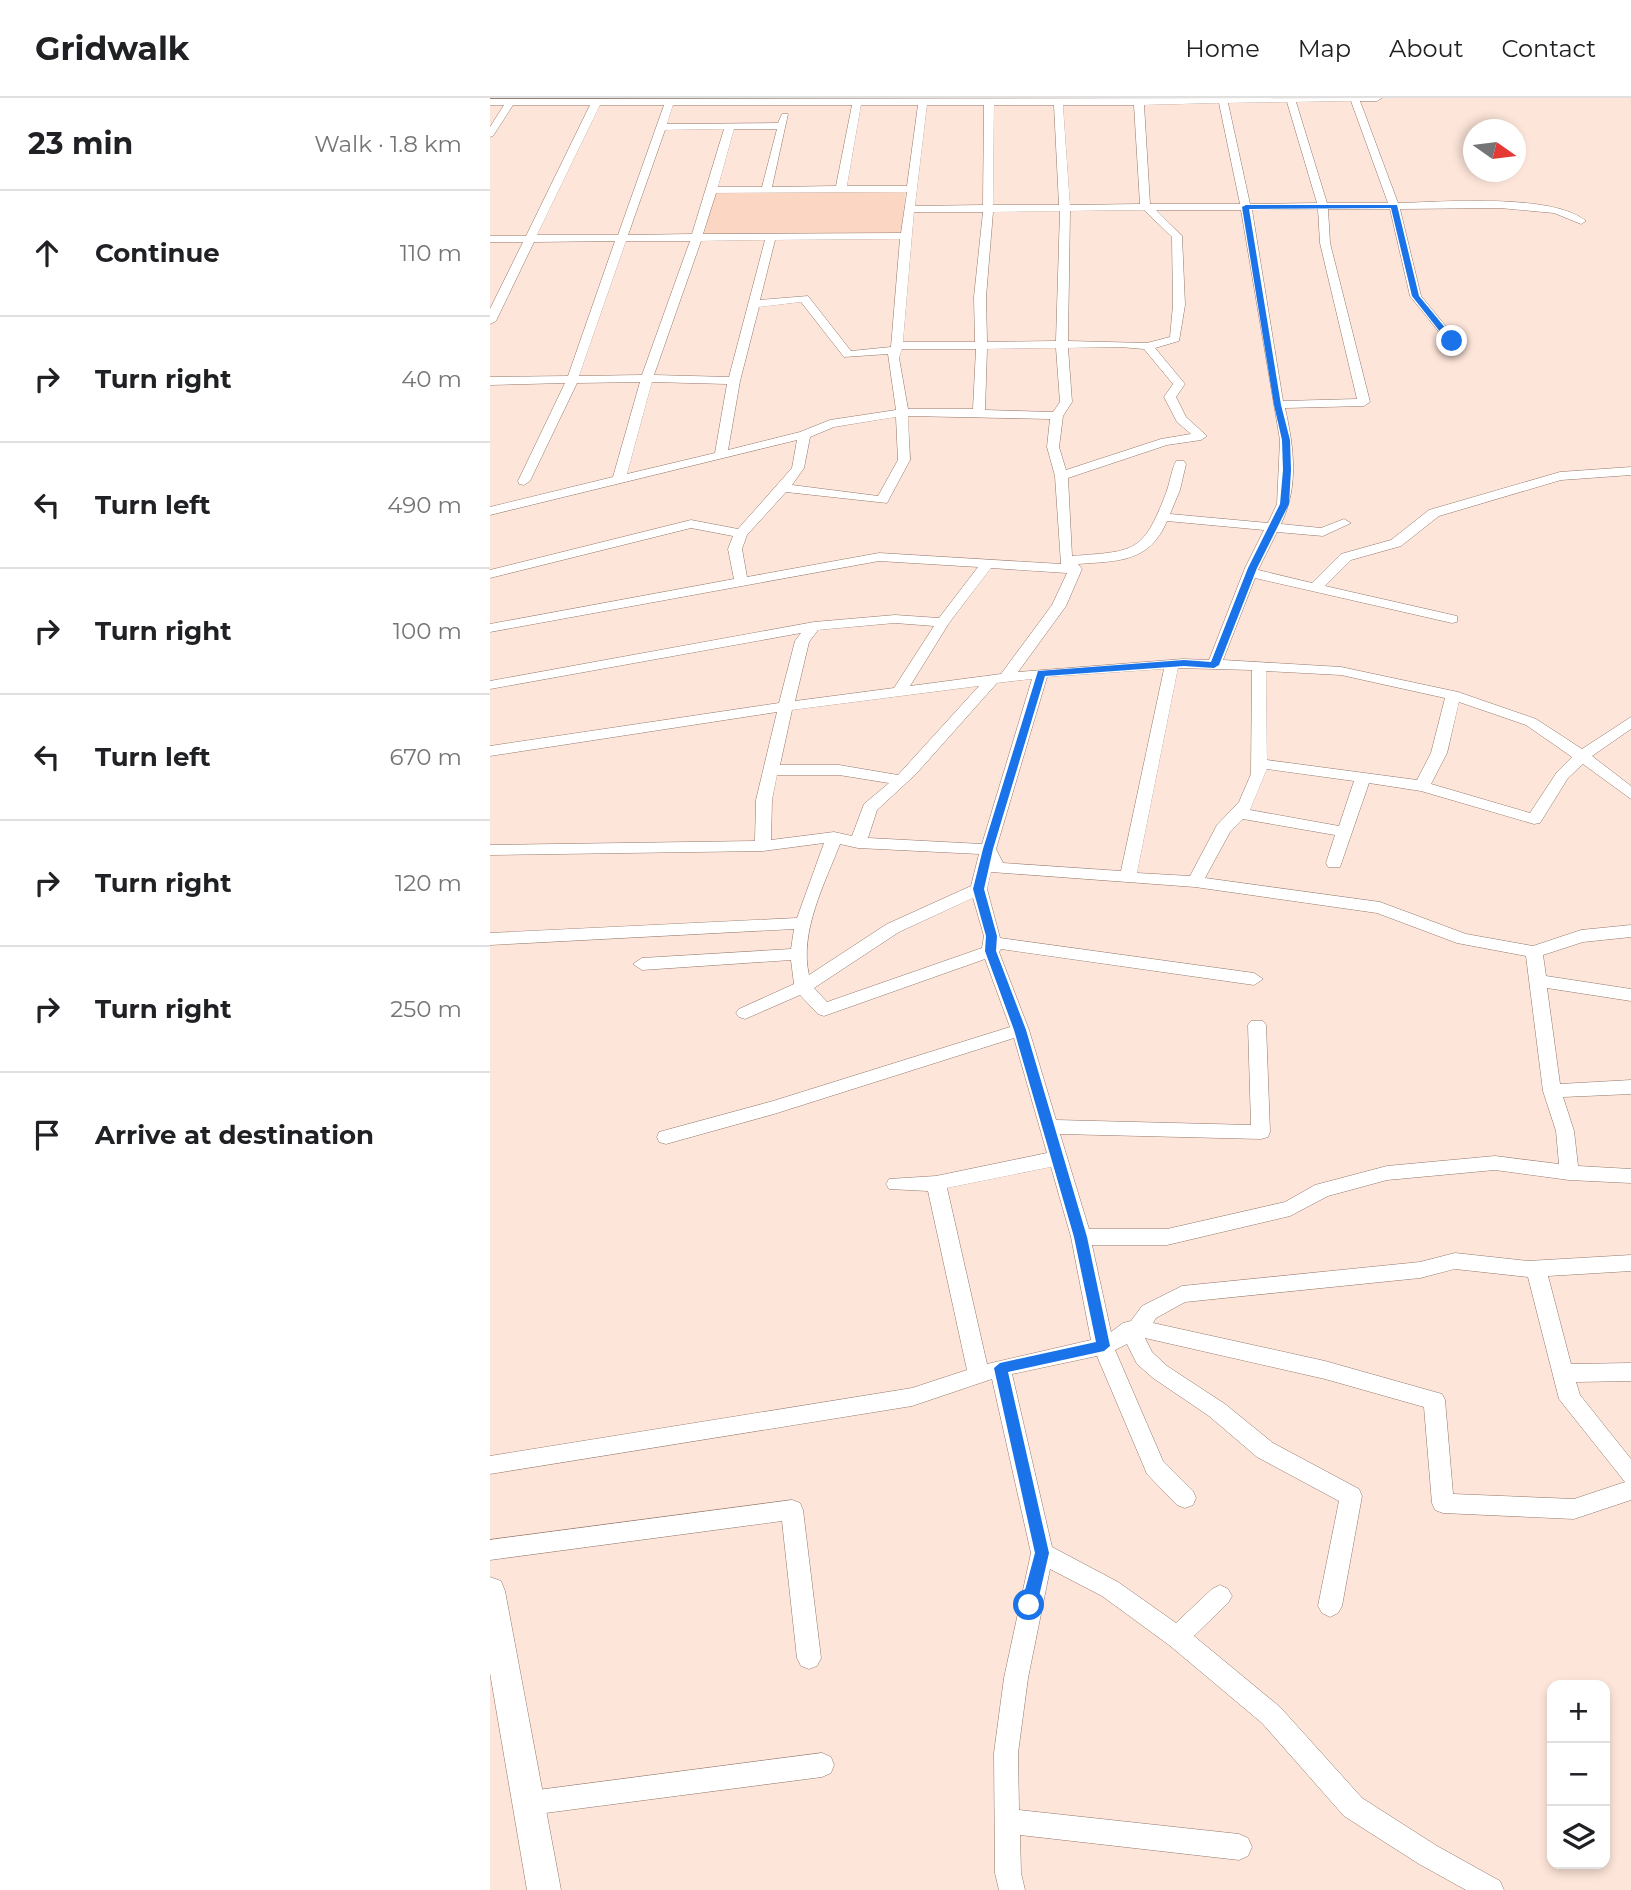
<!DOCTYPE html>
<html lang="en">
<head>
<meta charset="utf-8">
<style>
	:root { --surface:#fff; --page:#f2f2f2; --text:#202124; --muted:#757577; --line:#e0e0e0 }
	body { margin:0; font-family:Montserrat,sans-serif; background:var(--page); color:var(--text) }
	.controls { position:absolute; right:21px; bottom:21px; display:grid; overflow:hidden; border-radius:14px; box-shadow:0 4px 10px #0003 }
	.controls button { width:63px; height:63px; display:grid; place-items:center; padding:0; border:0; border-bottom:2px solid var(--line); background:var(--surface); color:var(--text); font:35px sans-serif }
	.compass { position:absolute; left:973px; top:21px; width:63px; height:63px; border-radius:50%; background:var(--surface); box-shadow:0 4px 10px #0003; rotate:104deg }
	.stop { position:absolute; width:21px; height:21px; margin:-16px; border:5px solid #1a73e8; border-radius:50%; background:#fff }
	.stop.end { background:#1a73e8; border-color:#fff; box-shadow:0 2px 7px #0008 }
	.list { margin:0; padding:0; list-style:none }
	h2 { display:flex; justify-content:space-between; align-items:center; height:91px; margin:0; padding:0 28px; font-size:30px }
	h2 small { font-size:23px; font-weight:400; color:var(--muted) }
	.list li { display:grid; grid-template-columns:46px 1fr auto; gap:21px; align-items:center; box-sizing:border-box; height:126px; padding:0 28px; border-top:2px solid var(--line) }
	.list b { display:block; font-size:26px; white-space:nowrap }
	.list em { font-size:23px; font-style:normal; color:var(--muted) }
	.icon { flex:none; width:38px; height:38px; fill:none; stroke:currentColor; stroke-width:2; stroke-linecap:round; stroke-linejoin:round }
	.map { position:relative; flex:none; width:1141px; height:1792px; overflow:hidden }
	header { display:flex; align-items:center; gap:42px; box-sizing:border-box; height:98px; padding:0 35px; background:var(--surface); border-bottom:2px solid var(--line) }
	header strong { font-size:33px }
	nav { display:flex; gap:38px; margin-inline-start:auto; font-size:24px }
	main { display:flex }
	aside { flex:1; background:var(--surface) }
	.map>svg:first-child { display:block }
</style>
</head>
<body>
<header>
<strong>Gridwalk</strong>
<nav><a>Home</a><a>Map</a><a>About</a><a>Contact</a></nav>
</header>
<main>
<aside>
<h2>23 min<small>Walk · 1.8 km</small></h2>
<ul class="list">
<li><svg class="icon" aria-label="ahead" viewBox="0 0 24 24"><path d="M12 20V5M6 11l6-6 6 6"/></svg><div><b>Continue</b></div><em>110 m</em></li>
<li><svg class="icon" aria-label="right" viewBox="0 0 24 24"><path d="M7 20v-9h11M14 6l5 5-5 5"/></svg><div><b>Turn right</b></div><em>40 m</em></li>
<li><svg class="icon" aria-label="left" viewBox="0 0 24 24"><path d="M17 20v-9H6M10 6l-5 5 5 5"/></svg><div><b>Turn left</b></div><em>490 m</em></li>
<li><svg class="icon" aria-label="right" viewBox="0 0 24 24"><path d="M7 20v-9h11M14 6l5 5-5 5"/></svg><div><b>Turn right</b></div><em>100 m</em></li>
<li><svg class="icon" aria-label="left" viewBox="0 0 24 24"><path d="M17 20v-9H6M10 6l-5 5 5 5"/></svg><div><b>Turn left</b></div><em>670 m</em></li>
<li><svg class="icon" aria-label="right" viewBox="0 0 24 24"><path d="M7 20v-9h11M14 6l5 5-5 5"/></svg><div><b>Turn right</b></div><em>120 m</em></li>
<li><svg class="icon" aria-label="right" viewBox="0 0 24 24"><path d="M7 20v-9h11M14 6l5 5-5 5"/></svg><div><b>Turn right</b></div><em>250 m</em></li>
<li><svg class="icon" aria-label="arrive" viewBox="0 0 24 24"><path d="M6 21V4h12l-3 4 3 4H6"/></svg><div><b>Arrive at destination</b></div></li>
</ul>
</aside>
<div class="map">
<svg width="1141" height="1792" viewBox="0 0 1141 1792">
	<rect width="100%" height="100%" fill="#fde5d9"/>
	<path fill="#fbd6c3" d="M225 93 415 95 411 135 214 137Z"/>
	<g fill="none" stroke-linecap="round" stroke-linejoin="round">
		<defs>
			<g id="minor">
				<path d="M892 0 887 3H870L908 105C953 104 1062 95 1096 123L1091 126 1064 115 1010 110 910 111 931 198 968 243 962 246 958 245 920 198 900 111H838L840 145 880 304 874 308 795 310C804 350 809 388 791 426L831 430 854 421 861 425 833 438 787 434 768 472 822 485 851 456 901 442 939 412 1070 374 1141 369V377L1071 382 949 418 911 448 861 462 835 488 967 518V524L962 525 765 480 733 562 851 569 968 594 1046 621 1092 651 1141 619V631L1102 658 1141 688V701L1093 666 1078 680 1050 725 1044 726 931 693 879 685 850 769H838L836 765 845 737 753 721 740 734 715 780 890 804 976 836 1043 848 1091 832 1141 827V839L1093 844 1053 857 1056 878 1141 891V903L1057 890 1070 986 1141 982V996L1073 999 1084 1033 1088 1068 1141 1071V1085L1079 1082 1005 1072 897 1082 838 1098 800 1118 677 1147H602L621 1234 633 1225 641 1223 652 1208 692 1188 930 1164 965 1155 1038 1163 1141 1157V1173L1058 1178 1081 1266 1141 1265V1283L1086 1284 1090 1297 1141 1361V1402L1084 1421 953 1415 945 1412 942 1405 934 1309 835 1281 655 1240 662 1254 677 1268 735 1306 783 1345 869 1391 872 1398 852 1508 848 1515 840 1519 832 1515 828 1508 849 1403 767 1359 719 1318 663 1280 647 1266 637 1246 625 1252 673 1363 703 1393 706 1400 703 1407 695 1410 687 1407 657 1376 607 1258 522 1276 562 1449 628 1484 686 1525 722 1491 730 1487 738 1491 742 1498 738 1505 704 1538 790 1609 872 1700 947 1748 1010 1783 1014 1792H976L929 1766 854 1718 772 1625 679 1547 612 1498 560 1471 538 1580 528 1655 529 1712 749 1736 758 1740 762 1749 758 1758 749 1762 530 1737 531 1775 535 1792H509L505 1775 504 1655 514 1580 541 1455 502 1281 422 1308 0 1376V1358L422 1290 477 1272 438 1093 399 1091 396 1086 399 1081 446 1078 557 1055 524 940 284 1016 176 1046 169 1044 167 1039 169 1034 283 1003 520 929 495 861 334 918 328 916 310 897 255 921 249 919 246 915 249 911 304 886 301 862 152 872 143 866 152 860 301 851 304 831 0 847V835L307 820 334 745 273 753 0 757V747L265 743 266 702 287 614 0 658V648L289 605 305 543 311 535 0 591V583L324 524 405 517 449 520 488 469 389 463 0 534V526L244 481 238 451 243 438 201 430 0 480V472L201 422 248 431 302 370 307 342 0 417V409L123 379 150 284 87 285 40 383 34 387 29 386 28 383 75 285 0 287V279L78 278 125 143 44 144 6 223 0 226V211L33 144H0V138H36L100 7H23L3 38 0 39V29L14 7H0V1ZM861 3 898 105H837L806 4ZM797 4 827 105 760 106 738 5ZM729 5 750 106H660L654 7ZM110 7H174L128 137H47ZM183 7H362L346 88 282 89 298 16H292L288 25 177 26ZM371 7H428L417 88H357ZM437 7H494L493 107 425 108ZM504 7H564L569 107H503ZM573 7H644L650 106 580 107ZM234 31 202 136 138 137 175 32ZM244 31H287L272 89H228ZM417 94 411 135 213 136 226 95ZM828 111 830 145 867 301 793 303 762 112ZM654 112 682 139 683 207 680 239 657 245 578 243 580 113ZM666 112H751L790 342 787 406 778 425 680 416 690 392 696 366 694 363H686C681 373 680 385 676 395 653 456 644 453 582 458L578 380 677 347 711 342 717 338 696 319 686 299 695 286 665 250 689 243 695 207 692 138ZM570 113 566 243 497 244 496 199 503 114ZM424 114H493L484 199 485 244H413ZM410 141 401 249 361 253 318 198 270 202 285 142ZM275 142 239 279 164 277 211 143ZM136 143H200L152 277 89 278ZM311 204 354 259 398 256 406 312 340 322 310 334 238 352 250 283 269 209ZM630 249 654 251 683 286 674 299 687 324 701 336 671 341 576 372 569 349 573 318 582 304 578 250ZM566 250 570 304 563 314 495 312 497 251ZM412 251H486L483 311H418L409 260ZM162 284 237 286 225 355 137 376ZM418 318 560 321 557 349 565 378 571 466 389 455 257 479 252 451 257 437 296 394 397 405 420 362ZM406 319 408 362 388 398 302 387 314 370 320 339 344 329ZM677 423 774 432 755 470 719 562 693 561 528 574 576 508 592 471 588 466C627 463 660 465 677 423ZM501 470 577 475 562 507 511 576 420 588 459 525ZM405 525 444 528 404 590 305 603 319 544 328 532ZM688 570 762 572 761 676 749 704 727 727 700 778 647 775ZM674 571 631 773 513 765 506 751 557 579ZM776 573 851 577 955 600 941 655 927 682 777 662ZM542 581 492 746 378 740 387 712 426 676 507 585ZM489 588 408 677 349 667H290L302 612ZM969 604 1036 627 1082 659 1067 674 1040 715 941 686 957 655ZM777 671 864 683 849 728 760 712ZM287 677H349L399 685 374 706 362 738 344 734 281 742 282 702ZM350 746 368 750 489 756 481 788 397 826 319 877C309 834 335 785 350 746ZM501 774 705 789 887 815 967 845 1036 858 1053 993 1066 1033 1069 1066 1005 1058 897 1068 825 1087 795 1104 677 1131H599L570 1036 771 1041 778 1039 780 1034 776 927 773 923H761L758 927 761 1027 566 1022 539 932 509 854 511 851 764 887 773 881 764 875 510 840 497 791ZM483 800 494 838 492 850 337 904 324 890 409 834ZM561 1069 581 1139 601 1242 497 1266 457 1090ZM965 1171 1038 1179 1069 1301 1135 1384 1084 1401 963 1396 955 1302 952 1296 835 1263 663 1225 666 1220 695 1204 930 1180Z"/>
				<path d="M302 1402 310 1405 313 1412 331 1560 327 1568 319 1571 311 1568 307 1560 292 1423 0 1462V1442Z"/>
				<path d="M332 1655 341 1659 344 1667 341 1675 332 1679 40 1717 31 1714 28 1705 31 1696 40 1693Z"/>
			</g>
			<path id="major" d="M0 1479 11 1483 15 1493 71 1792H37L0 1575Z"/>
		</defs>
		<use href="#minor" stroke="#93786a" stroke-width="1"/>
		<use href="#major" stroke="#93786a" stroke-width="1"/>
		<use href="#minor" fill="#fff" fill-rule="evenodd"/>
		<use href="#major" fill="#fff" fill-rule="evenodd"/>
	</g>
	<path fill="#1a73e8" d="M756 107H907L929 198 966 243 959 245 922 198 901 110 759 111 791 307 800 342 801 372 799 406 767 470 729 567 724 570 694 568 555 578 503 751 494 791 507 838 506 853 536 932 597 1139 620 1248 614 1253 518 1274 559 1455 547 1507 544 1512 539 1514 534 1512 531 1507 545 1455 504 1270 510 1265 606 1244 584 1139 524 932 495 853 496 838 483 791 493 751 548 573 694 562 721 564 758 470 790 406 793 372 792 342 784 307 752 109Z"/>
</svg>
<div class="controls">
<button>+</button>
<button>−</button>
<button><svg class="icon" aria-label="layers" viewBox="0 0 24 24"><path d="M12 4l9 5-9 5-9-5zM3 14l9 5 9-5"/></svg></button>
</div>
<svg class="compass" viewBox="-18 -18 36 36"><path d="M0-13l5 13h-10z" fill="#e53935"/><path d="M0 13l5-13h-10z" fill="#757577"/></svg>
<div class="stop" style="left:539px;top:1507px"></div>
<div class="stop end" style="left:962px;top:243px"></div>
</div>
</main>
</body>
</html>
